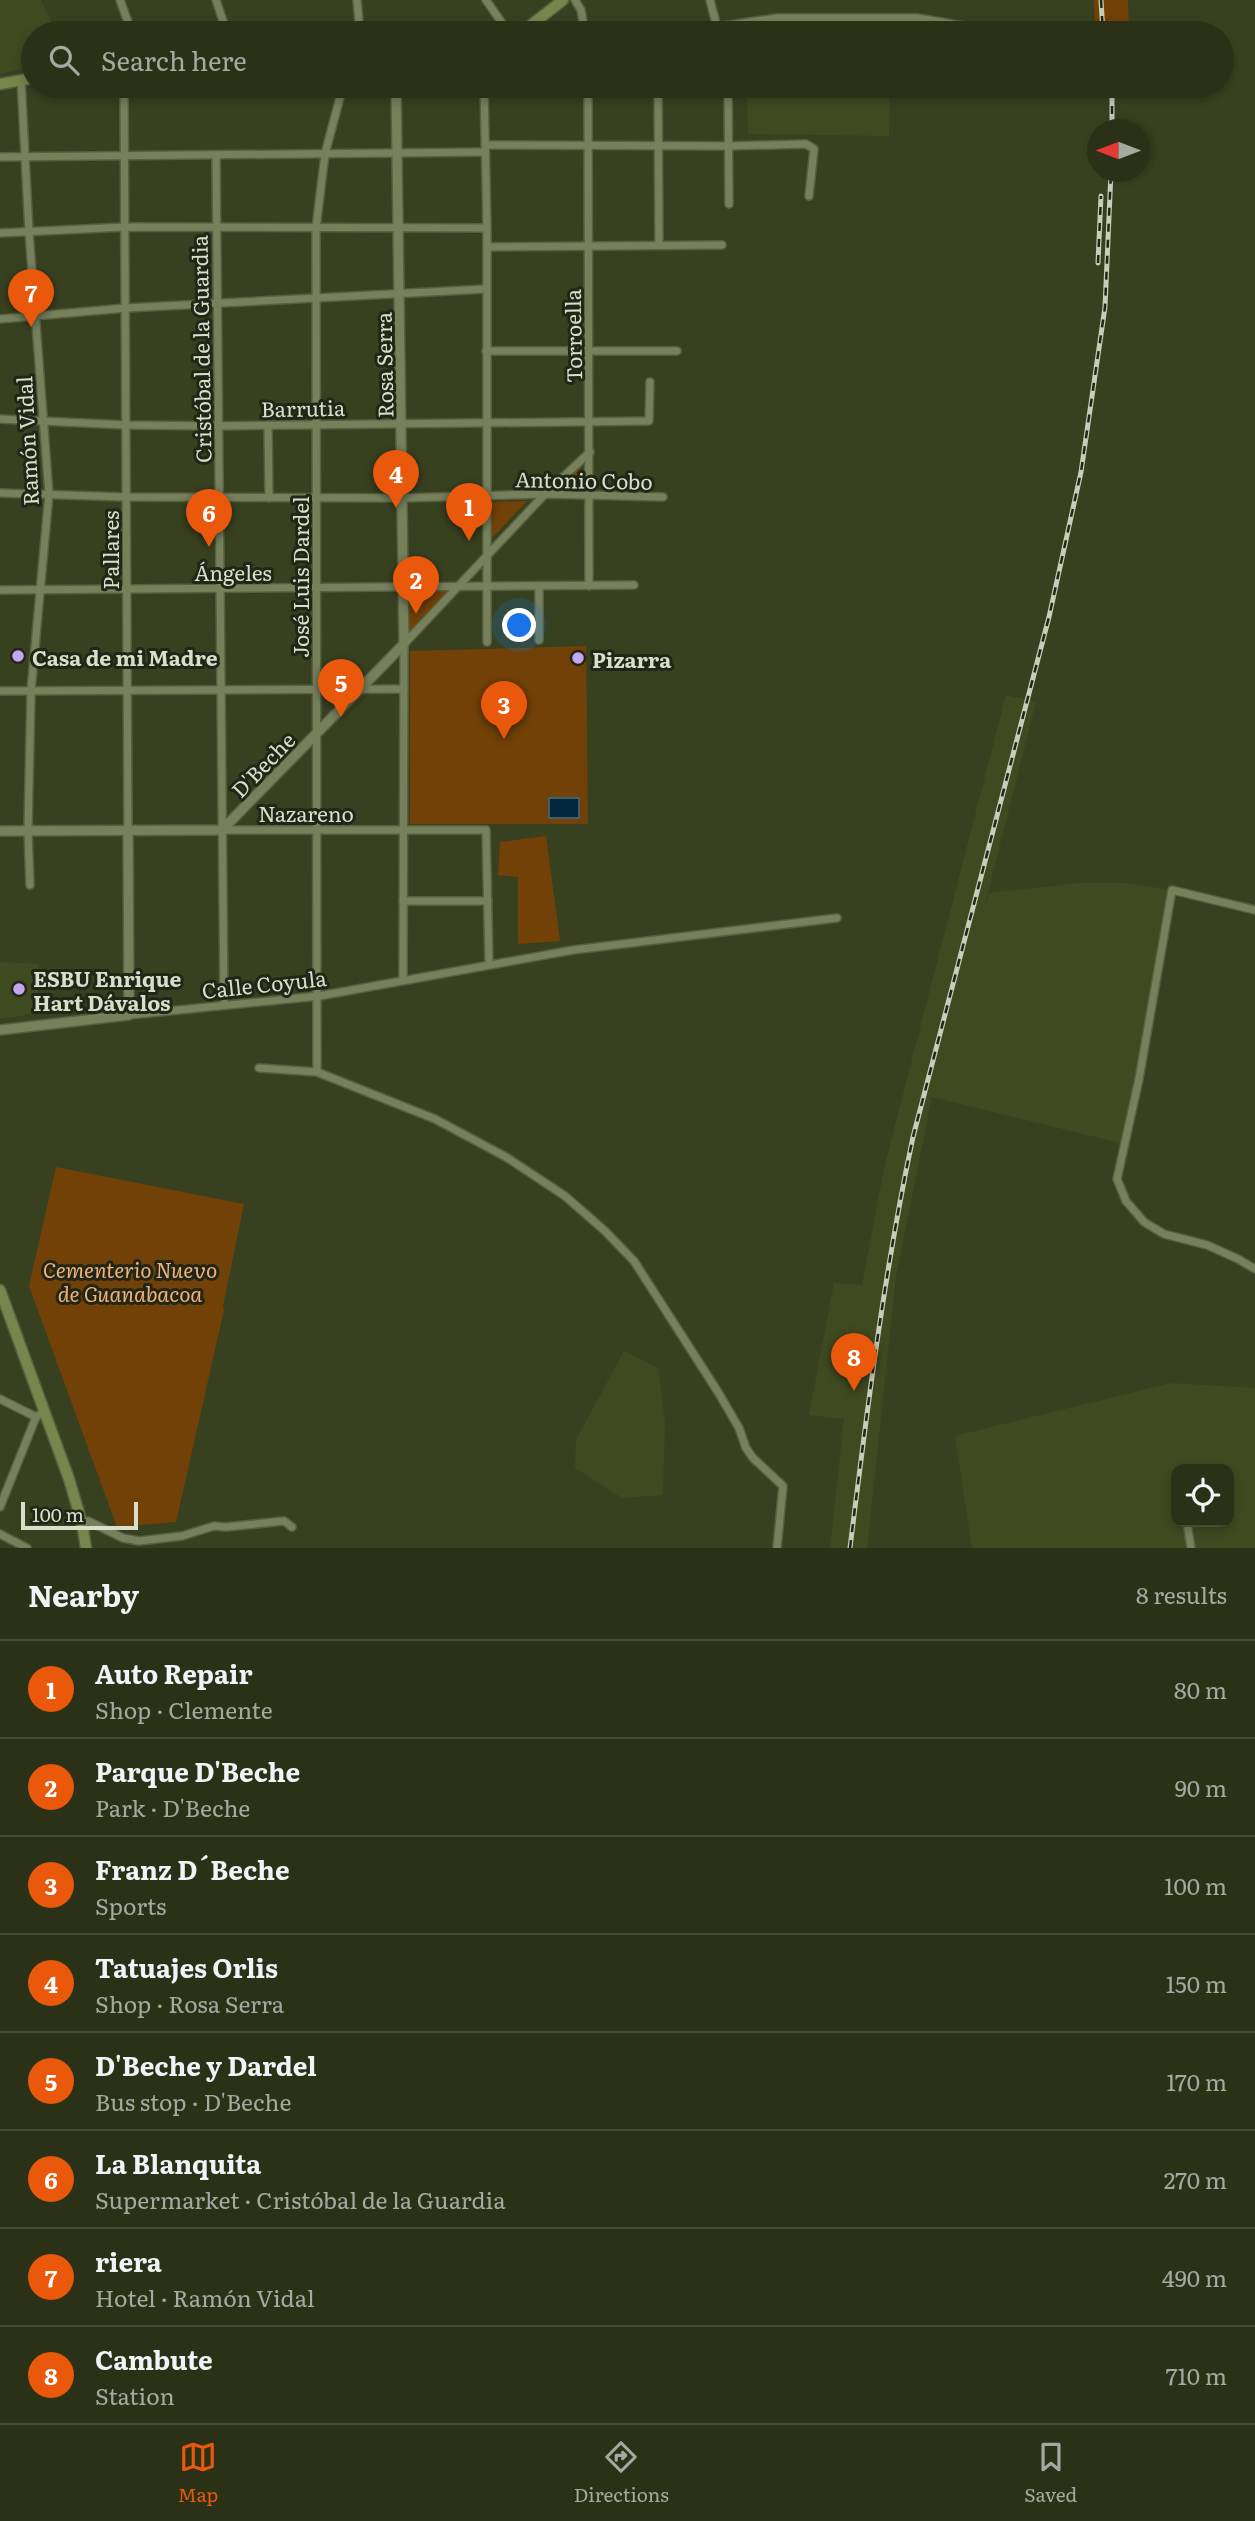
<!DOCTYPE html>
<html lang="en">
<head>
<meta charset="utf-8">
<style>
	:root { --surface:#2a3117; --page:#323920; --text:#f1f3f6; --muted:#a5a9a1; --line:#464c36; --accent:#ea580c }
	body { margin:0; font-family:Literata,serif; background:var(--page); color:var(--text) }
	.controls { position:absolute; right:21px; bottom:21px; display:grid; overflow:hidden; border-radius:14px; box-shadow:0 4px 10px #0003 }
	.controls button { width:63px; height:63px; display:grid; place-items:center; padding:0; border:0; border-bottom:2px solid var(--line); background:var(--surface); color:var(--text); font:35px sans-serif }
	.compass { position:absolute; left:1087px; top:119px; width:63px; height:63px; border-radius:50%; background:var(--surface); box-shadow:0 4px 10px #0003; rotate:270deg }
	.scale { position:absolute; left:21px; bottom:18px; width:117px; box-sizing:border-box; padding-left:7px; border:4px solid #d9dfcb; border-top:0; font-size:19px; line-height:24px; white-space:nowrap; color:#d9dfcb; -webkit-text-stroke:5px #212617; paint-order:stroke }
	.you { position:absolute; left:520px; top:626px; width:24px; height:24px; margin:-18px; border:5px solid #fff; border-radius:50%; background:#1a73e8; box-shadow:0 0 0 10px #1a73e833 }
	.badge { display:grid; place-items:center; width:46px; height:46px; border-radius:50%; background:var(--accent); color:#fff; font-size:23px; font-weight:700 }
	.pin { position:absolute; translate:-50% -58px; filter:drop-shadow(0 2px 4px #0008) }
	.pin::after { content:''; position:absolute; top:37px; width:24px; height:21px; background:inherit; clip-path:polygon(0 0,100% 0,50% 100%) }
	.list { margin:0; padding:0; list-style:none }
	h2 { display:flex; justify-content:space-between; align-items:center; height:91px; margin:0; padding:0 28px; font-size:30px }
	h2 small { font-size:23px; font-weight:400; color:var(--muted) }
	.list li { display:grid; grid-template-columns:46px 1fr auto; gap:21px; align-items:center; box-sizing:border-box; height:98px; padding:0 28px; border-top:2px solid var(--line) }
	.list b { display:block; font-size:26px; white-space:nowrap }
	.list p { margin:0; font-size:23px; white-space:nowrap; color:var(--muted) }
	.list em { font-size:23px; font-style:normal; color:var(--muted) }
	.icon { flex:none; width:38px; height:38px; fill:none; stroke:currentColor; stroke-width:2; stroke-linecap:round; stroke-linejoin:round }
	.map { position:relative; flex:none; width:1255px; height:1548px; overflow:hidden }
	.search { position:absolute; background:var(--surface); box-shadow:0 4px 10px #0003; left:21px; right:21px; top:21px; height:77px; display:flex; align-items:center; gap:18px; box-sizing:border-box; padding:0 24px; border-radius:38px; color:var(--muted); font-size:26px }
	.sheet { height:875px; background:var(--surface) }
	nav { display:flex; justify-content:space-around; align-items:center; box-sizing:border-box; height:98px; border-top:2px solid var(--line); background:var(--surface); font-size:19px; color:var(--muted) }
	nav a { display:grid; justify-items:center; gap:4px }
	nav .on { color:var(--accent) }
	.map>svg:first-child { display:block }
</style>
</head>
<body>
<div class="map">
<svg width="1255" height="1548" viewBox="0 0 1255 1548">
	<rect width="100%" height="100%" fill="#38411f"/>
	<g fill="#3f4a21" fill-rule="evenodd">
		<path d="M0 0H41L57 33H33V67L0 74Z"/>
		<rect x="745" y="22" width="146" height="11"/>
		<path d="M747 86H890L889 136 748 134Z"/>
		<path d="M1006 695 1036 702 983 912 989 893 1080 883H1125L1172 890 1124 1144 932 1097 896 1276 867 1548H830L844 1419 809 1415 834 1283 862 1285 885 1164Z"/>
		<path d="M0 962 39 964 37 1013 0 1019Z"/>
		<path d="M624 1351 658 1368 665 1423 663 1495 622 1498 575 1468 576 1440Z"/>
		<path d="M1171 1383 1255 1388V1548H972L955 1436ZM1176 1469H1229V1522H1176Z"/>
	</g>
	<g fill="#724107">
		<path d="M1094 0H1128L1129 33H1095Z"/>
		<path d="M581 461V491L551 492Z"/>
		<path d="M527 501 491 539 490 502Z"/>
		<path d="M405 590H448L406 638Z"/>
		<path d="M586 646 588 824H410V651Z"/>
		<path d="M546 836 560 941 518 944V877L498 875 500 842Z"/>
		<path d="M56 1167 244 1204 223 1306 224 1310 176 1522 117 1527 29 1286Z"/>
	</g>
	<rect fill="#02273e" stroke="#425e68" stroke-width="2" x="549" y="798" width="30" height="20"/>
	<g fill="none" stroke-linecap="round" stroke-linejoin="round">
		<defs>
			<g id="minor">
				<path d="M120 0 132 33"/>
				<path d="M216 0 227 33"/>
				<path d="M357 0 360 33"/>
				<path d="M486 0 509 33"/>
				<path d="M575 0 581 10 585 33"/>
				<path d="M710 0 717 27"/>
				<path d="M674 33 777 18H917L1006 33"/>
				<path d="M21 79 29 232 49 494 31 691 28 831 30 885"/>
				<path d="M124 86 128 830"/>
				<path d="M484 86 487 228V642"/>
				<path d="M588 86 589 586"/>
				<path d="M658 86 659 245"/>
				<path d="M728 86 729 204"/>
				<path d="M485 145 728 146 806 144 814 149 809 196"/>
				<path d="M216 155 224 1005"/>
				<path d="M0 157 485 152"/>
				<path d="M0 233 125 227 487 228"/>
				<path d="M487 247 722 245"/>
				<path d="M0 319 126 308 486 289"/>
				<path d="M486 351H677"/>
				<path d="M0 419 126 425 218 426 649 421 650 382"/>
				<path d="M268 425 269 498"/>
				<path d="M0 493 126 497 402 498 545 494 663 497"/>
				<path d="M0 590 634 585"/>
				<path d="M539 640V587"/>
				<path d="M0 691 404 689"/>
				<path d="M222 830H486L489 963"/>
				<path d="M403 901H488"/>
				<path d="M1255 910 1172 890 1139 1079 1117 1179 1126 1201 1144 1222 1164 1234 1207 1245 1238 1259 1255 1269"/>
				<path d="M403 979 404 644 545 494 590 452"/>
				<path d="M129 1015 319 996 573 950 837 918"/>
				<path d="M259 1068 317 1072 435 1119 506 1157 565 1196 605 1231 634 1261 718 1392 739 1428 746 1448 753 1458 783 1486 777 1548"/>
				<path d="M317 1072 316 228 325 154 343 86"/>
				<path d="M0 1399 36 1417 39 1415"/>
				<path d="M0 1507 36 1417"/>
				<path d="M1187 1522 1191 1548"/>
				<path d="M82 1523 88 1521 123 1538 139 1541 182 1536 214 1526 226 1527 284 1521 292 1527"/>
				<path d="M0 1534 27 1548"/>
			</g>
			<g id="tertiary">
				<path d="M0 831 222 830 404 644 396 86"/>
				<path d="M0 1030 129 1015 128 830"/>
			</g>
			<g id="secondary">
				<path d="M521 33 563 0"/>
				<path d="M0 84 33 78"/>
				<path d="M0 1290 69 1479 82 1523 86 1548"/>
			</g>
		</defs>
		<use href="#minor" stroke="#575f40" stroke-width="10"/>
		<use href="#tertiary" stroke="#575f40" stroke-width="12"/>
		<use href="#secondary" stroke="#575f40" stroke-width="13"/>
		<use href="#minor" stroke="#76815c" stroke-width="7"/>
		<use href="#tertiary" stroke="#76815c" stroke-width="9"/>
		<use href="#secondary" stroke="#77864b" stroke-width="10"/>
		<defs>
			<g id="rail">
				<path d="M1101 0 1103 33"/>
				<path d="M1112 130V86"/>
				<path d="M1098 263 1101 196"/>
				<path d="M850 1548C867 1410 884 1273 913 1137L1049 617 1081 472 1105 307 1111 172"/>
			</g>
		</defs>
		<use href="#rail" stroke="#c7ceb8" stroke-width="5"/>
		<use href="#rail" stroke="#212617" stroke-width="2.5" stroke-dasharray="8" stroke-linecap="butt"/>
	</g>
	<g fill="#c4a7f1" stroke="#212617" stroke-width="2.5">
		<circle cx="18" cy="656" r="7"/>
		<circle cx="578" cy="658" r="7"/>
		<circle cx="19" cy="989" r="7"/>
	</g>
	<g text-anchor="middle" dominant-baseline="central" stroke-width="6" stroke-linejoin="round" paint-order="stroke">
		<g font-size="21" fill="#d9dfcb" stroke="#212617">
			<text transform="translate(572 336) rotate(-91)">Torroella</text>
			<text transform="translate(200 349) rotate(-91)">Cristóbal de la Guardia</text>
			<text transform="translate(383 365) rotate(-91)">Rosa Serra</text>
			<text transform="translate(303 407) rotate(-1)">Barrutia</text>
			<text transform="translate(26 441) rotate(-93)">Ramón Vidal</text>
			<text transform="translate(584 479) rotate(1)">Antonio Cobo</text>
			<text transform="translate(109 550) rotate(-90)">Pallares</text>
			<text x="233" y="571">Ángeles</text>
			<text transform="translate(299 577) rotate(-90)">José Luis Dardel</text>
			<text transform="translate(262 764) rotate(-46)">D'Beche</text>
			<text x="306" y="812">Nazareno</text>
			<text transform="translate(264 983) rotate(-6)">Calle Coyula</text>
		</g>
		<g font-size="21" font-weight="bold" fill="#d9dfcb" stroke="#212617" text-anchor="start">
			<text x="32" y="656">Casa de mi Madre</text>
			<text x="592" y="658">Pizarra</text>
			<text x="33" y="977">ESBU Enrique<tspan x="33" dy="24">Hart Dávalos</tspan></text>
		</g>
		<g font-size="21" font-style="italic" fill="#f2b076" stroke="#212617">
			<text x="130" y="1268">Cementerio Nuevo<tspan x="130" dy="24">de Guanabacoa</tspan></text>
		</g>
	</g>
</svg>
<div class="controls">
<button><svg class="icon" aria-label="locate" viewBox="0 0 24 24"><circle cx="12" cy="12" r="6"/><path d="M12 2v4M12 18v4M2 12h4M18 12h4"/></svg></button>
</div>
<svg class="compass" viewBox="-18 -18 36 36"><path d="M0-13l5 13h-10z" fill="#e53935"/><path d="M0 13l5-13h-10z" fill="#a5a9a1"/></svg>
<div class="scale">100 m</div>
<div class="you"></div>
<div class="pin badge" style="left:469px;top:541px">1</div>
<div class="pin badge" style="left:416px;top:614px">2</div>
<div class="pin badge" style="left:504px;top:739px">3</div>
<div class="pin badge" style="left:396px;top:508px">4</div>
<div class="pin badge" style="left:341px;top:717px">5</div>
<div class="pin badge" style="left:209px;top:547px">6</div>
<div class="pin badge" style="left:31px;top:327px">7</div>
<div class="pin badge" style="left:854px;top:1391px">8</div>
<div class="search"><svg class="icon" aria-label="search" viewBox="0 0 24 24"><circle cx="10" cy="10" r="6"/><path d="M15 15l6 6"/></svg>Search here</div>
</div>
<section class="sheet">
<h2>Nearby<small>8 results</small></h2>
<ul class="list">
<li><span class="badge">1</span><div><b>Auto Repair</b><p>Shop · Clemente</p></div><em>80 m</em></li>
<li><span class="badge">2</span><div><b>Parque D'Beche</b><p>Park · D'Beche</p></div><em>90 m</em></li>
<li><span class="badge">3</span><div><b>Franz D´Beche</b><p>Sports</p></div><em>100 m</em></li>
<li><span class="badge">4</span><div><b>Tatuajes Orlis</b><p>Shop · Rosa Serra</p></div><em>150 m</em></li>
<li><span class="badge">5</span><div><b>D'Beche y Dardel</b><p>Bus stop · D'Beche</p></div><em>170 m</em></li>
<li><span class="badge">6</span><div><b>La Blanquita</b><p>Supermarket · Cristóbal de la Guardia</p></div><em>270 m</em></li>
<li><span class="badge">7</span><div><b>riera</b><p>Hotel · Ramón Vidal</p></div><em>490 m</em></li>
<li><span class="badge">8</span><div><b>Cambute</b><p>Station</p></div><em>710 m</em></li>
</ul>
</section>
<nav>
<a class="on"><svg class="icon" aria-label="map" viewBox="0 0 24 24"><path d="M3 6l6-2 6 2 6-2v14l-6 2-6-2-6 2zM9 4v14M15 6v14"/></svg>Map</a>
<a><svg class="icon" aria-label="directions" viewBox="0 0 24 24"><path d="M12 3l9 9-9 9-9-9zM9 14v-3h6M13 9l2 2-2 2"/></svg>Directions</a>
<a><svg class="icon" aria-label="saved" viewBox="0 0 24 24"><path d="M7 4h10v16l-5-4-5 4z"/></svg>Saved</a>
</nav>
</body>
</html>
